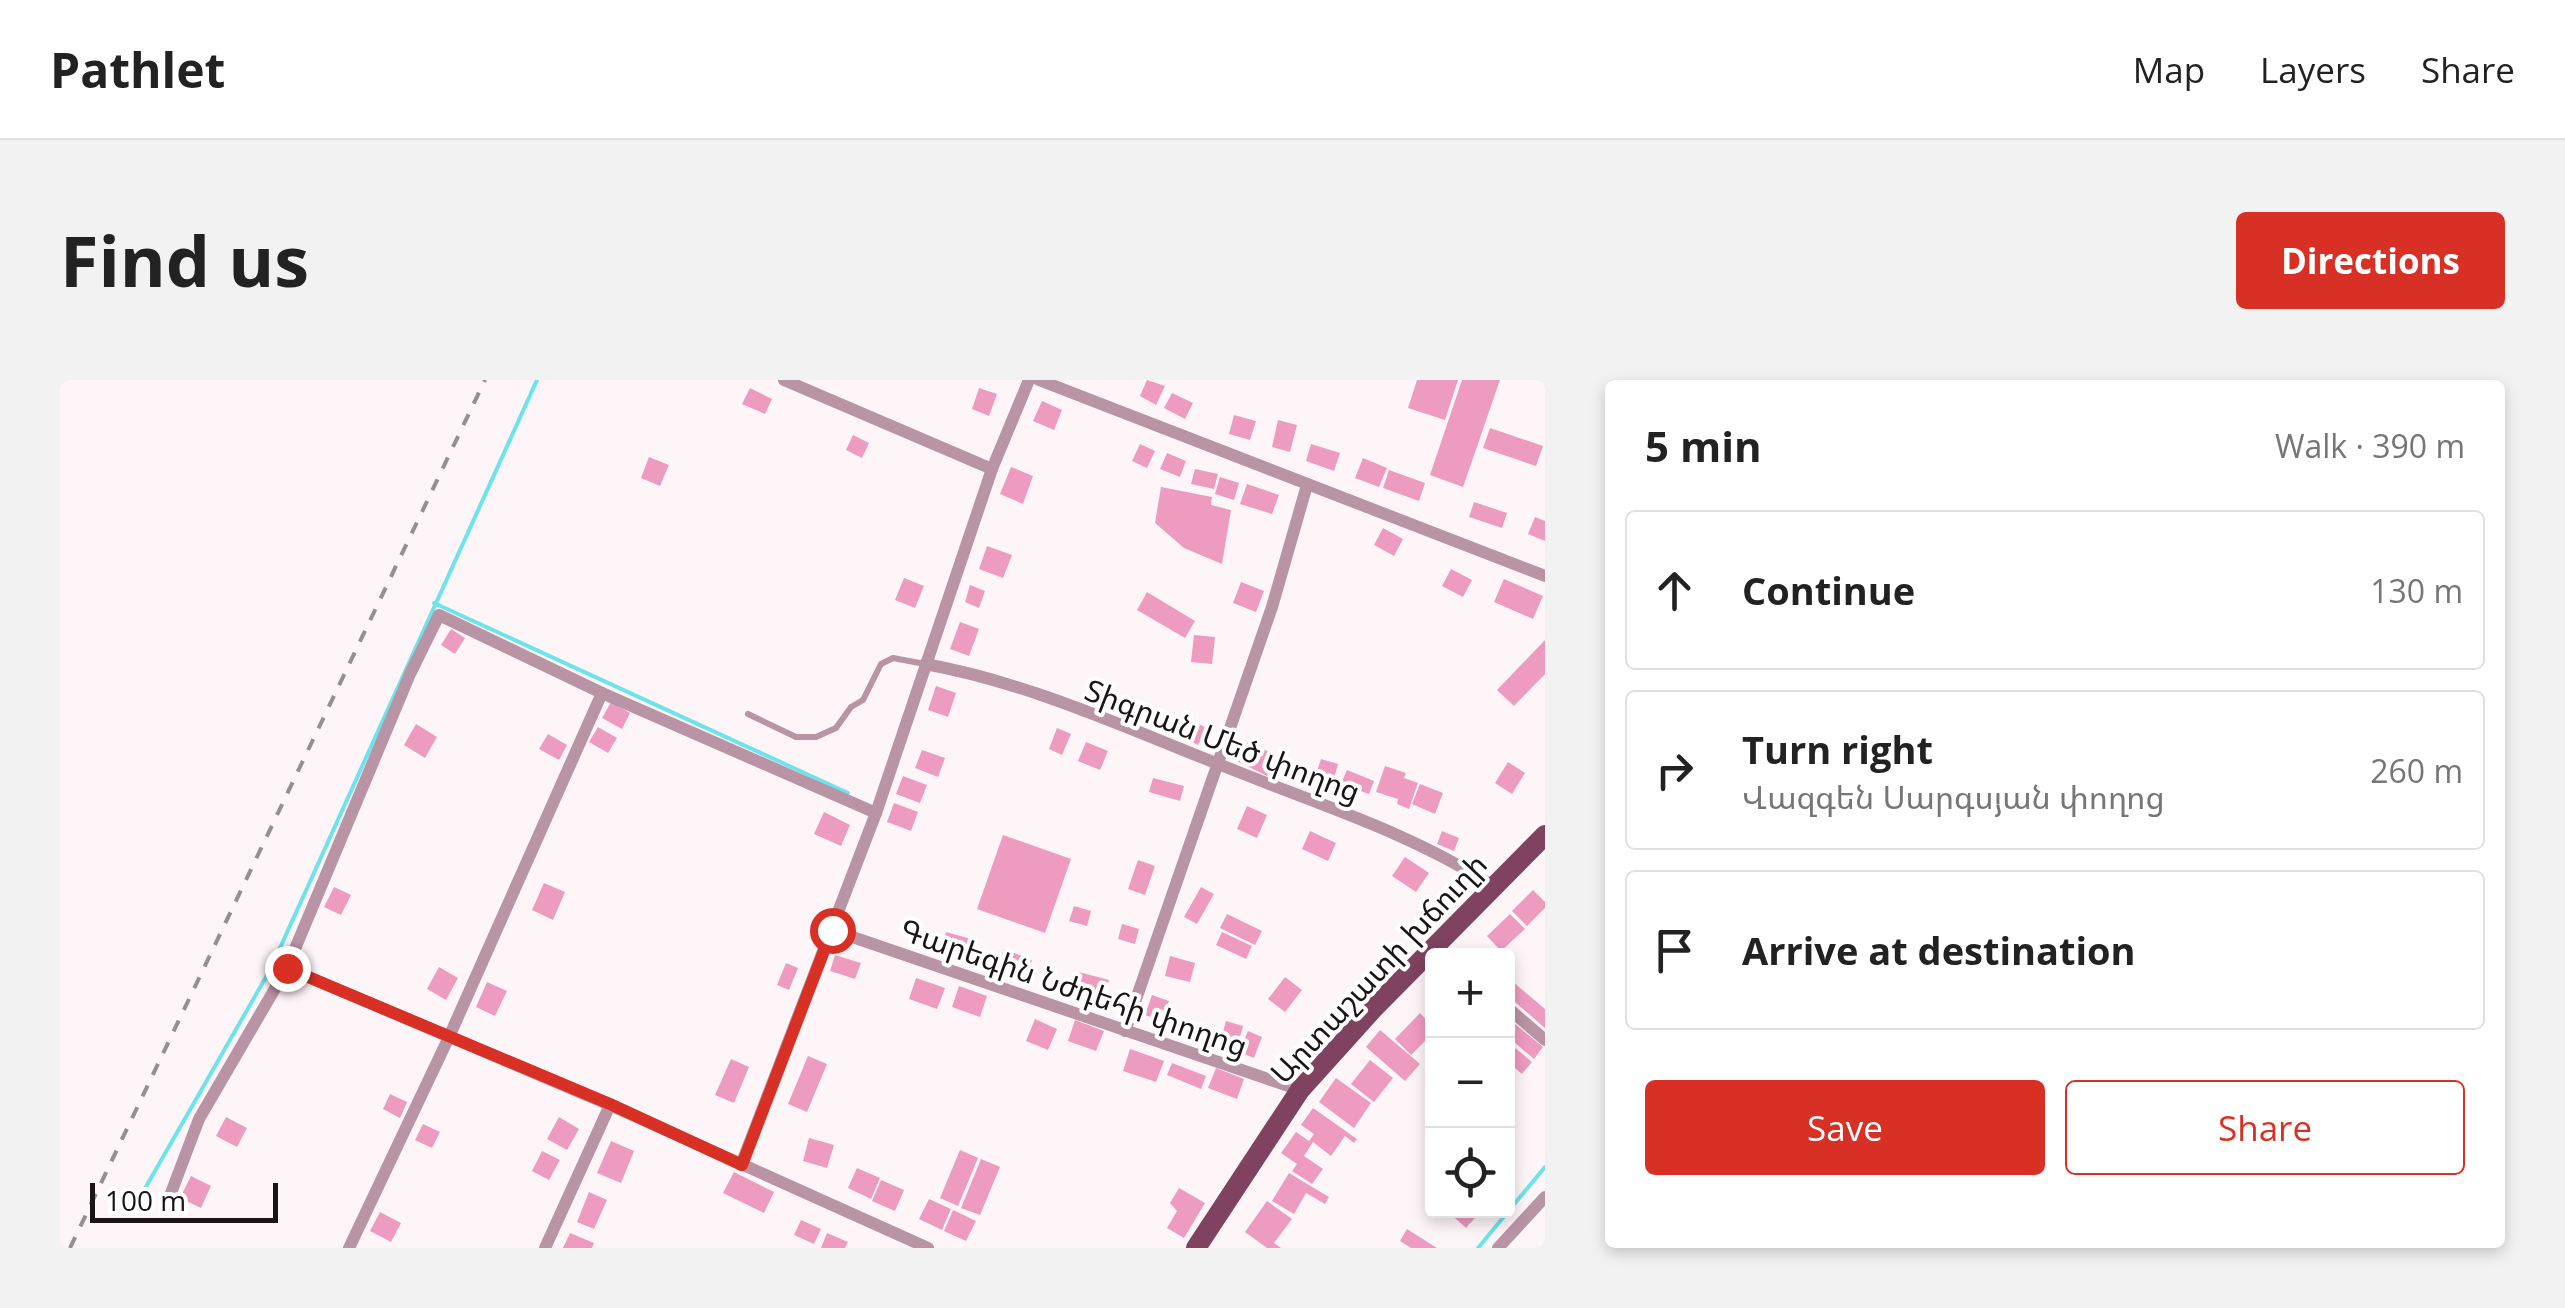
<!DOCTYPE html>
<html lang="en">
<head>
<meta charset="utf-8">
<style>
	:root { --surface:#fff; --page:#f2f2f2; --text:#222; --muted:#767676; --line:#e0e0e0; --accent:#d93025 }
	body { margin:0; font-family:"Open Sans","Noto Sans Armenian",sans-serif; background:var(--page); color:var(--text) }
	.controls { position:absolute; right:30px; bottom:30px; display:grid; overflow:hidden; border-radius:10px; box-shadow:0 5px 15px #0003 }
	.controls button { width:90px; height:90px; display:grid; place-items:center; padding:0; border:0; border-bottom:2px solid var(--line); background:var(--surface); color:var(--text); font:50px sans-serif }
	.scale { position:absolute; left:30px; bottom:25px; width:188px; box-sizing:border-box; padding-left:10px; border:5px solid #1b1317; border-top:0; font-size:28px; line-height:35px; white-space:nowrap; color:#1b1317; -webkit-text-stroke:8px #fff; paint-order:stroke }
	.stop { position:absolute; width:30px; height:30px; margin:-22px; border:8px solid #d93025; border-radius:50%; background:#fff }
	.stop.end { background:#d93025; border-color:#fff; box-shadow:0 2px 10px #0008 }
	.list { margin:0; padding:0; list-style:none }
	h2 { display:flex; justify-content:space-between; align-items:center; height:130px; margin:0; padding:0 40px; font-size:42px }
	h2 small { font-size:32px; font-weight:400; color:var(--muted) }
	.list li { display:grid; grid-template-columns:65px 1fr auto; gap:30px; align-items:center; box-sizing:border-box; height:160px; margin:0 20px 20px; padding:0 20px; border:2px solid var(--line); border-radius:10px }
	.list b { display:block; font-size:38px; white-space:nowrap }
	.list p { margin:0; font-size:32px; white-space:nowrap; color:var(--muted) }
	.list em { font-size:32px; font-style:normal; color:var(--muted) }
	.actions { display:flex; gap:20px; padding:30px 40px }
	.actions a { flex:1; padding:22px 0; border:2px solid var(--accent); border-radius:10px; text-align:center; font-size:35px; color:var(--accent) }
	.actions .main { background:var(--accent); color:#fff }
	.icon { flex:none; width:55px; height:55px; fill:none; stroke:currentColor; stroke-width:2; stroke-linecap:round; stroke-linejoin:round }
	.map { position:relative; flex:none; width:1485px; height:868px; overflow:hidden; border-radius:10px }
	header { display:flex; align-items:center; gap:60px; box-sizing:border-box; height:140px; padding:0 50px; background:var(--surface); border-bottom:2px solid var(--line) }
	header strong { font-size:48px }
	nav { display:flex; gap:55px; margin-inline-start:auto; font-size:35px }
	.intro { display:flex; align-items:center; justify-content:space-between; box-sizing:border-box; height:240px; padding:0 60px }
	h1 { margin:0; font-size:70px }
	.button { padding:25px 45px; border-radius:10px; background:var(--accent); color:#fff; font-size:35px; font-weight:700 }
	main { display:flex; gap:60px; padding:0 60px }
	aside { flex:1; background:var(--surface); border-radius:10px; box-shadow:0 5px 15px #0003 }
	.map>svg:first-child { display:block }
</style>
</head>
<body>
<header>
<strong>Pathlet</strong>
<nav><a>Map</a><a>Layers</a><a>Share</a></nav>
</header>
<div class="intro"><h1>Find us</h1><a class="button">Directions</a></div>
<main>
<div class="map">
<svg width="1485" height="868" viewBox="0 0 1485 868">
	<rect width="100%" height="100%" fill="#fef5f9"/>
	<g fill="none" stroke-linecap="round" stroke-linejoin="round">
		<g stroke="#6de4ec" stroke-width="4">
			<path d="M374 223 788 413"/>
			<path d="M83 812 210 590 477 0"/>
			<path d="M1418 868 1485 787"/>
		</g>
	</g>
	<g fill="#ee9bc0">
		<path d="M1087 0 1105 6 1096 25 1080 16Z"/>
		<path d="M1357 0H1398L1385 40 1348 28Z"/>
		<path d="M1402 0H1440L1403 107 1370 95Z"/>
		<path d="M690 8 712 19 705 34 682 24Z"/>
		<path d="M919 8 937 14 929 36 912 29Z"/>
		<path d="M1112 13 1133 23 1125 39 1104 28Z"/>
		<path d="M982 21 1002 30 994 50 973 41Z"/>
		<path d="M1174 35 1196 41 1190 60 1169 54Z"/>
		<path d="M1218 40 1237 45 1230 72 1212 67Z"/>
		<path d="M1430 48 1483 66 1476 86 1423 68Z"/>
		<path d="M793 55 809 63 802 78 786 70Z"/>
		<path d="M1080 64 1095 71 1087 88 1072 81Z"/>
		<path d="M1251 64 1280 73 1274 91 1246 81Z"/>
		<path d="M1107 73 1126 81 1120 97 1100 89Z"/>
		<path d="M589 77 609 85 600 106 581 98Z"/>
		<path d="M1303 78 1327 88 1319 107 1295 98Z"/>
		<path d="M951 87 973 96 963 124 940 114Z"/>
		<path d="M1135 89 1158 94 1154 109 1131 104Z"/>
		<path d="M1329 90 1365 103 1359 121 1323 108Z"/>
		<path d="M1160 97 1179 103 1174 120 1155 114Z"/>
		<path d="M1187 104 1219 115 1212 134 1180 124Z"/>
		<path d="M1101 107 1152 117 1151 125 1171 130 1162 184 1124 168 1095 143Z"/>
		<path d="M1414 122 1447 133 1442 148 1409 137Z"/>
		<path d="M1475 137 1485 141V161L1468 154Z"/>
		<path d="M1323 148 1343 159 1334 176 1314 165Z"/>
		<path d="M927 166 952 175 943 198 919 189Z"/>
		<path d="M1391 189 1412 200 1403 217 1382 206Z"/>
		<path d="M844 198 864 206 855 228 835 220Z"/>
		<path d="M1444 199 1483 216 1473 239 1434 222Z"/>
		<path d="M1181 202 1204 211 1196 232 1173 223Z"/>
		<path d="M910 205 925 211 919 228 905 222Z"/>
		<path d="M1087 212 1135 241 1125 258 1077 230Z"/>
		<path d="M900 242 919 249 909 276 890 269Z"/>
		<path d="M391 249 405 258 395 274 381 265Z"/>
		<path d="M1134 255 1155 257 1152 284 1131 282Z"/>
		<path d="M1485 260V294L1454 326 1437 310Z"/>
		<path d="M1039 300 1055 307 1047 324 1032 317Z"/>
		<path d="M876 306 896 313 888 337 868 330Z"/>
		<path d="M551 322 570 333 562 349 542 338Z"/>
		<path d="M1121 335 1147 348 1138 365 1113 352Z"/>
		<path d="M356 344 377 357 365 378 344 365Z"/>
		<path d="M538 347 557 358 548 373 529 362Z"/>
		<path d="M997 348 1011 354 1002 375 989 369Z"/>
		<path d="M488 354 507 365 499 380 479 369Z"/>
		<path d="M1188 361 1217 376 1207 396 1177 381Z"/>
		<path d="M1026 362 1048 371 1040 390 1018 381Z"/>
		<path d="M862 370 885 378 878 397 855 388Z"/>
		<path d="M1261 379 1278 384 1271 409 1253 404Z"/>
		<path d="M1448 382 1465 393 1452 414 1435 403Z"/>
		<path d="M1325 386 1346 393 1344 398 1358 403 1349 429 1337 424 1338 419 1316 412Z"/>
		<path d="M1287 390 1314 401 1309 414 1281 404Z"/>
		<path d="M843 396 867 405 860 423 836 414Z"/>
		<path d="M1093 398 1124 406 1120 421 1089 412Z"/>
		<path d="M1360 404 1383 413 1375 434 1352 424Z"/>
		<path d="M834 423 858 432 851 451 827 442Z"/>
		<path d="M1187 426 1207 435 1197 458 1177 449Z"/>
		<path d="M764 432 790 445 781 466 754 454Z"/>
		<path d="M1250 451 1276 463 1268 481 1242 469Z"/>
		<path d="M1382 451 1399 458 1394 471 1377 464Z"/>
		<path d="M943 455 1011 479 985 553 917 529Z"/>
		<path d="M1345 477 1369 493 1356 512 1332 496Z"/>
		<path d="M1078 480 1095 486 1085 515 1068 509Z"/>
		<path d="M484 503 505 512 493 540 472 530Z"/>
		<path d="M274 507 291 515 281 535 264 527Z"/>
		<path d="M1141 507 1154 514 1137 544 1124 537Z"/>
		<path d="M1473 510 1485 522V528L1467 546 1452 531Z"/>
		<path d="M1014 526 1031 531 1027 546 1009 541Z"/>
		<path d="M1167 534 1202 551 1195 565 1160 548Z"/>
		<path d="M1450 534 1465 549 1441 571 1427 556Z"/>
		<path d="M1062 544 1079 549 1075 564 1058 559Z"/>
		<path d="M886 552 915 560 909 581 880 573Z"/>
		<path d="M1162 552 1192 566 1186 579 1156 565Z"/>
		<path d="M944 569 972 580 965 600 936 590Z"/>
		<path d="M775 575 801 583 795 599 770 591Z"/>
		<path d="M1110 576 1135 583 1130 602 1105 596Z"/>
		<path d="M726 583 738 588 729 610 717 605Z"/>
		<path d="M379 587 398 598 386 620 367 609Z"/>
		<path d="M1019 592 1049 600 1043 622 1014 613Z"/>
		<path d="M1225 597 1242 610 1225 632 1208 619Z"/>
		<path d="M856 598 885 608 877 629 849 619Z"/>
		<path d="M1452 601 1485 629V648L1448 616V606Z"/>
		<path d="M427 602 447 611 435 636 416 627Z"/>
		<path d="M899 606 927 616 920 637 892 627Z"/>
		<path d="M1092 615 1109 621 1102 641 1085 635Z"/>
		<path d="M1360 633 1372 646V654L1351 675 1335 659Z"/>
		<path d="M1448 638 1483 667 1474 679 1448 657Z"/>
		<path d="M975 639 997 649 988 670 966 661Z"/>
		<path d="M1015 640 1044 651 1036 671 1008 661Z"/>
		<path d="M1166 641 1183 646 1176 671 1159 666Z"/>
		<path d="M1320 650 1360 684 1345 701 1306 667Z"/>
		<path d="M1188 651 1202 657 1194 678 1179 672Z"/>
		<path d="M1448 662 1472 682 1462 694 1448 682Z"/>
		<path d="M1070 669 1104 681 1096 702 1063 691Z"/>
		<path d="M748 676 767 684 747 732 728 724Z"/>
		<path d="M671 679 689 687 674 723 655 715Z"/>
		<path d="M1310 680 1333 698 1314 722 1291 704Z"/>
		<path d="M1112 683 1146 696 1141 709 1107 695Z"/>
		<path d="M1156 688 1184 699 1177 719 1148 708Z"/>
		<path d="M1276 698 1311 723 1294 748 1259 722Z"/>
		<path d="M330 714 347 722 340 738 323 729Z"/>
		<path d="M1253 728 1297 759 1294 763 1285 756 1271 776 1253 762 1244 776 1263 789 1252 804 1232 791 1237 784 1221 773 1236 752 1249 761 1254 754 1241 745Z"/>
		<path d="M166 737 187 748 177 767 156 756Z"/>
		<path d="M499 737 519 749 507 770 487 759Z"/>
		<path d="M363 744 380 752 372 768 355 760Z"/>
		<path d="M749 758 774 765 767 788 743 781Z"/>
		<path d="M551 761 574 771 561 803 537 793Z"/>
		<path d="M900 770 918 778 898 826 880 818Z"/>
		<path d="M482 771 500 780 489 800 472 791Z"/>
		<path d="M921 779 940 787 920 835 901 828Z"/>
		<path d="M797 788 820 798 811 819 788 808Z"/>
		<path d="M674 792 714 812 704 833 663 813Z"/>
		<path d="M1229 793 1269 817 1265 824 1246 813 1234 834 1212 821Z"/>
		<path d="M131 796 151 806 141 828 120 818Z"/>
		<path d="M821 800 844 810 835 831 812 821Z"/>
		<path d="M1119 808 1145 823 1124 858 1107 848 1117 831 1110 823Z"/>
		<path d="M529 812 547 820 534 849 517 842Z"/>
		<path d="M869 819 891 829 882 850 859 839Z"/>
		<path d="M1207 821 1232 839 1214 863 1221 868H1207L1185 852Z"/>
		<path d="M893 830 916 841 906 861 884 851Z"/>
		<path d="M1402 831H1421L1406 848 1395 838Z"/>
		<path d="M320 832 341 843 331 862 310 851Z"/>
		<path d="M741 840 761 849 754 864 734 855Z"/>
		<path d="M1347 849 1377 868H1351L1340 861Z"/>
		<path d="M510 853 534 863 532 868H503Z"/>
		<path d="M767 853 788 862 785 868H761Z"/>
	</g>
	<g fill="none" stroke-linecap="round" stroke-linejoin="round">
		<path stroke="#b994a4" stroke-width="6" d="M688 334 736 357H756L776 348 791 327 803 320 821 284 833 278 865 284"/>
		<g stroke="#b994a4" stroke-width="12">
			<path d="M724 0 932 89"/>
			<path d="M979 0 1485 196"/>
			<path d="M865 284C972 303 1075 352 1176 391 1263 426 1356 455 1434 507"/>
			<path d="M772 550 1240 710"/>
			<path d="M227 588 550 725 868 868"/>
			<path d="M1448 628 1485 660"/>
			<path d="M1065 651 1212 227 1247 105"/>
			<path d="M681 785 816 433 932 89 969 0"/>
			<path d="M111 813 139 739 227 588 350 294 379 235 542 313 816 433"/>
			<path d="M289 868 389 657 542 313"/>
			<path d="M485 868 550 725"/>
			<path d="M1438 868 1485 817"/>
		</g>
		<path stroke="#7f425f" stroke-width="20" d="M1136 868 1240 710 1313 629 1485 455"/>
		<path stroke="#978e92" stroke-width="4" stroke-dasharray="12 12" stroke-linecap="butt" d="M10 868 425 0"/>
	</g>
	<g fill="none" stroke-linecap="round" stroke-linejoin="round">
		<path stroke="#d93025" stroke-width="12" d="M227 588 550 724 682 785 772 550"/>
	</g>
	<g text-anchor="middle" dominant-baseline="central" stroke-width="8" stroke-linejoin="round" paint-order="stroke">
		<g font-size="30" fill="#1b1317" stroke="#fff">
			<text transform="translate(1163 360) rotate(21)">Տիգրան Մեծ փողոց</text>
			<text transform="translate(1318 588) rotate(-47)">Արտաշատի խճուղի</text>
			<text transform="translate(1014 607) rotate(19)">Գարեգին Նժդեհի փողոց</text>
		</g>
	</g>
</svg>
<div class="controls">
<button>+</button>
<button>−</button>
<button><svg class="icon" aria-label="locate" viewBox="0 0 24 24"><circle cx="12" cy="12" r="6"/><path d="M12 2v4M12 18v4M2 12h4M18 12h4"/></svg></button>
</div>
<div class="scale">100 m</div>
<div class="stop" style="left:772px;top:550px"></div>
<div class="stop end" style="left:227px;top:588px"></div>
</div>
<aside>
<h2>5 min<small>Walk · 390 m</small></h2>
<ul class="list">
<li><svg class="icon" aria-label="ahead" viewBox="0 0 24 24"><path d="M12 20V5M6 11l6-6 6 6"/></svg><div><b>Continue</b></div><em>130 m</em></li>
<li><svg class="icon" aria-label="right" viewBox="0 0 24 24"><path d="M7 20v-9h11M14 6l5 5-5 5"/></svg><div><b>Turn right</b><p>Վազգեն Սարգսյան փողոց</p></div><em>260 m</em></li>
<li><svg class="icon" aria-label="arrive" viewBox="0 0 24 24"><path d="M6 21V4h12l-3 4 3 4H6"/></svg><div><b>Arrive at destination</b></div></li>
</ul>
<div class="actions"><a class="main">Save</a><a>Share</a></div>
</aside>
</main>
</body>
</html>
